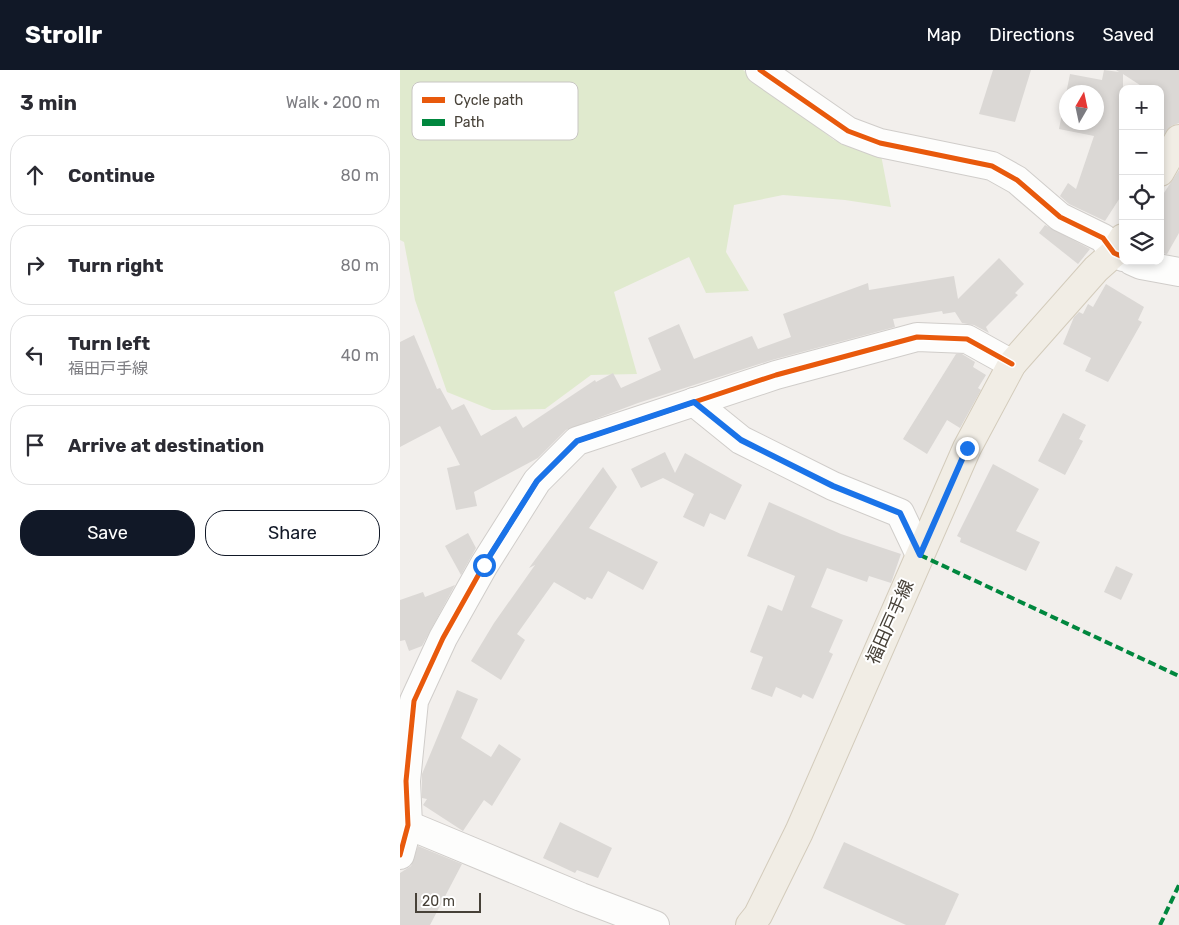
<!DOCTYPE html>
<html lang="en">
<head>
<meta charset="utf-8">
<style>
	:root { --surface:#fff; --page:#f2f2f3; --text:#2b2b33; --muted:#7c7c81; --line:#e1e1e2; --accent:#111827 }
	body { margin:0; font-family:Rubik,"Noto Sans JP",sans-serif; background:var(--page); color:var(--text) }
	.controls { position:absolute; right:15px; top:15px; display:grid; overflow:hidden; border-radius:10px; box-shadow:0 2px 8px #0003 }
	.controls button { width:45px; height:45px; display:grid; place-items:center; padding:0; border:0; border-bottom:1px solid var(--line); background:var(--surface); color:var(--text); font:25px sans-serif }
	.compass { position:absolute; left:659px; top:15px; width:45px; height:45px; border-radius:50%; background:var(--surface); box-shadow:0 2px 8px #0003; rotate:9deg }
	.scale { position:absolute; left:15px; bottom:12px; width:66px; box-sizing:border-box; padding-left:5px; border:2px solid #474138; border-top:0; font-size:14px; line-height:18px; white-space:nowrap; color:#474138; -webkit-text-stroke:4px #fff; paint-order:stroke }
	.stop { position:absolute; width:15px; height:15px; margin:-11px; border:4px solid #1a73e8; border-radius:50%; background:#fff }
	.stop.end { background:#1a73e8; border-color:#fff; box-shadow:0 1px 5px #0008 }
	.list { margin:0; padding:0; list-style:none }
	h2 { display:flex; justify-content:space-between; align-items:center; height:65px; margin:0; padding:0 20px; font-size:21px }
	h2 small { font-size:16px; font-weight:400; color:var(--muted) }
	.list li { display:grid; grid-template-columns:32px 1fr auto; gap:15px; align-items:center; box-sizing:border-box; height:80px; margin:0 10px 10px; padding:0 10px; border:1px solid var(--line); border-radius:20px }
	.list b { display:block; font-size:19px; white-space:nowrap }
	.list p { margin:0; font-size:16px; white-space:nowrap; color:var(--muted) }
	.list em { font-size:16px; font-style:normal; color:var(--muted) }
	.actions { display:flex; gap:10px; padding:15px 20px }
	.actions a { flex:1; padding:11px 0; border:1px solid var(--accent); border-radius:20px; text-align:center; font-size:18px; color:var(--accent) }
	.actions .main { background:var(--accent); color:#fff }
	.icon { flex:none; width:28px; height:28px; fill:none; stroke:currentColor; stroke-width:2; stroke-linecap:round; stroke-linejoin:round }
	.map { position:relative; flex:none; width:779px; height:855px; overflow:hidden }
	header { display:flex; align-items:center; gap:30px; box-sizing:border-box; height:70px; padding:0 25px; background:var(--accent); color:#fff }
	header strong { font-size:24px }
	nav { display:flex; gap:28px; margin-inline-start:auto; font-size:18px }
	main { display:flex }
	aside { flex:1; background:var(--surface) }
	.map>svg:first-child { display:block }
</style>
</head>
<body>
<header>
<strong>Strollr</strong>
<nav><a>Map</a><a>Directions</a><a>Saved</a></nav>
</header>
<main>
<aside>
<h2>3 min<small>Walk · 200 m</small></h2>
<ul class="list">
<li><svg class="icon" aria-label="ahead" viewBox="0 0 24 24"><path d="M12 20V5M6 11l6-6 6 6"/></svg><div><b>Continue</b></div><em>80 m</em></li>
<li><svg class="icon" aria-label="right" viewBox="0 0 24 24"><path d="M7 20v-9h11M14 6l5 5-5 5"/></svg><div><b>Turn right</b></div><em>80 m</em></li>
<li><svg class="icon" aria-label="left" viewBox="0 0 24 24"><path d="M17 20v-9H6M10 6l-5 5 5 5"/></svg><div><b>Turn left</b><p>福田戸手線</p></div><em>40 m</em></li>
<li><svg class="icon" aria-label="arrive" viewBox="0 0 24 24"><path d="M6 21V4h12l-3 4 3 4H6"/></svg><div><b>Arrive at destination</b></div></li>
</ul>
<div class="actions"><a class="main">Save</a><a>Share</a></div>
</aside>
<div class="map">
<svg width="779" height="855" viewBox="0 0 779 855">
	<rect width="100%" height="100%" fill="#f2efec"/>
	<path fill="#e0eace" d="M0 0H343L434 70 481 85 491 137 445 130 383 125 334 135 326 182 349 221 306 223 289 187 214 222 237 304 191 305 145 339 92 340 47 322 15 230 4 172 0 170Z"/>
	<g fill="#dbd8d5" fill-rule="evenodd">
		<path d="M593 0H631L615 52 579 44Z"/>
		<path d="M704 0 719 2 716 0H779V53L771 56 760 70V19H746L723 4V123L705 151 669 134 660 126 668 113 676 119 694 66 659 59 670 4 702 10ZM666 22H696V52H666Z"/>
		<path d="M779 100V163L767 184 760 183V129Z"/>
		<path d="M645 155 690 179 678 194 639 163Z"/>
		<path d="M599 188 624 214 615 223 618 225 586 257 589 263 574 255 562 253 555 242 543 244 542 241 493 249 495 257 372 290 238 333 166 360 138 388 74 422 77 436 56 440 47 398 60 395 40 356 0 377V272L14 265 37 319 40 318 52 340 64 334 81 366 116 346 123 358 195 310 196 312 213 303 221 318 261 300 248 268 279 254 294 289 352 266 358 279 391 267 383 244 468 213 469 220 554 206 558 229Z"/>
		<path d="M706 214 744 237 738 250 742 252 708 312 685 301 691 288 663 274 674 247 679 242 683 244 688 234 693 237Z"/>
		<path d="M556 284H562L575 292 573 297 586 305 578 318 581 320 560 358 547 350 527 384 503 369Z"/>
		<path d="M663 343 686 355 679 369 683 371 665 405 638 391Z"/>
		<path d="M265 382 275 403 285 383 342 415 325 450 310 443 304 457 283 447 294 424 263 408 241 418 231 399Z"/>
		<path d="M593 394 639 419 616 461 640 472 626 501 560 472 561 468 557 466Z"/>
		<path d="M203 397 217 417 189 458 258 492 243 520 208 501 192 529 187 527 185 530 154 512 117 564 125 570 101 610 71 591 94 553 135 495 129 498Z"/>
		<path d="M369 432 441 464 501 484 491 513 469 506 467 512 427 498 411 537 443 550 429 582 433 584 413 629 403 624 401 628 376 617 372 627 351 619 363 587 350 582 368 535 382 541 395 506 347 486Z"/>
		<path d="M68 463 76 478 61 505 45 476Z"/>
		<path d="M716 496 733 504 721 530 704 522Z"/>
		<path d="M55 515 22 576 9 581 5 570 0 571V530L23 522 25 527Z"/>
		<path d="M57 620 78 629 61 668 91 687 99 674 121 689 92 736 84 730 63 761 23 735 27 729 22 728V704Z"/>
		<path d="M160 752 212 778 198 808 177 800 175 803 143 788Z"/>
		<path d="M444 772 559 824 545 855H506L423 818Z"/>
		<path d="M18 776 62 794 30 855H0V803L11 796Z"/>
	</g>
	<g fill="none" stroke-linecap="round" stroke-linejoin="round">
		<defs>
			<g id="minor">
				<path d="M360 0 448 61 480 73 592 96 617 110 660 147 703 168 714 183 723 187"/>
				<path d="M732 191 741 195 779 202"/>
				<path d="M294 332 341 370 433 416 500 443 520 485"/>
				<path d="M8 755 181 827 255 855"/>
				<path d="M0 785 8 755 6 711 14 631 43 568 84 495 137 411 177 371 376 305 517 267 567 269 612 294"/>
			</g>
			<g id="major">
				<path d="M760 102 779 69"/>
				<path d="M350 855 358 845 399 762 567 378 612 294 696 199 714 183 723 168"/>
			</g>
		</defs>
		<use href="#minor" stroke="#d0cdca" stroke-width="30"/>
		<use href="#major" stroke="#d3cbbb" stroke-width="30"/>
		<use href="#minor" stroke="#fdfdfc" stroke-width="28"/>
		<use href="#major" stroke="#f1ede5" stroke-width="28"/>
		<g stroke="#00873e" stroke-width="4" stroke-dasharray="8 4" stroke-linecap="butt">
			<path d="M520 485 779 606"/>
			<path d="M760 855 779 815"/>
		</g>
		<defs>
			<g id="cycleway">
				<path d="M360 0 448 61 480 73 592 96 617 110 660 147 703 168 714 183 723 187"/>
				<path d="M0 785 8 755 6 711 14 631 43 568 84 495 137 411 177 371 376 305 517 267 567 269 612 294"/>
			</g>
		</defs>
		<use href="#cycleway" stroke="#fff" stroke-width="8"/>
		<use href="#cycleway" stroke="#e8590c" stroke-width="5"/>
	</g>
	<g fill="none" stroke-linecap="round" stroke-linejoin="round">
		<path stroke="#1a73e8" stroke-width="6" d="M84 495 137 411 177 371 294 332 341 370 433 416 500 443 520 485 567 378"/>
	</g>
	<g text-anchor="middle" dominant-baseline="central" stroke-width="4" stroke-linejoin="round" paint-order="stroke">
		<g font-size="18" fill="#474138" stroke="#fff">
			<text transform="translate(490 552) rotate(-66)">福田戸手線</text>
		</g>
	</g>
	<rect x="12" y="12" width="166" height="58" rx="8" fill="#fff" stroke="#c8c6c3" stroke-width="1"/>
	<rect x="22" y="27" width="23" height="6" fill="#e8590c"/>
	<rect x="22" y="49" width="23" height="7" fill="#00873e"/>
	<g font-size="14" fill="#474138">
		<text x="54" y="35">Cycle path</text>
		<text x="54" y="57">Path</text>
	</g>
</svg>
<div class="controls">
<button>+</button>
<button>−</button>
<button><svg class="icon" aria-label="locate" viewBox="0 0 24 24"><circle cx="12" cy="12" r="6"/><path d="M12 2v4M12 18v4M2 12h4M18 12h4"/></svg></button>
<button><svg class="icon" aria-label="layers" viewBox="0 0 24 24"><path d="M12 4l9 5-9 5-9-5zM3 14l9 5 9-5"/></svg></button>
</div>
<svg class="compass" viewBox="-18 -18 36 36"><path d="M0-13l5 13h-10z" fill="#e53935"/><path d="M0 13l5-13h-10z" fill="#7c7c81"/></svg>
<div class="scale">20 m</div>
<div class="stop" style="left:84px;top:495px"></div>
<div class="stop end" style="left:567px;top:378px"></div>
</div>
</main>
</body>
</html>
